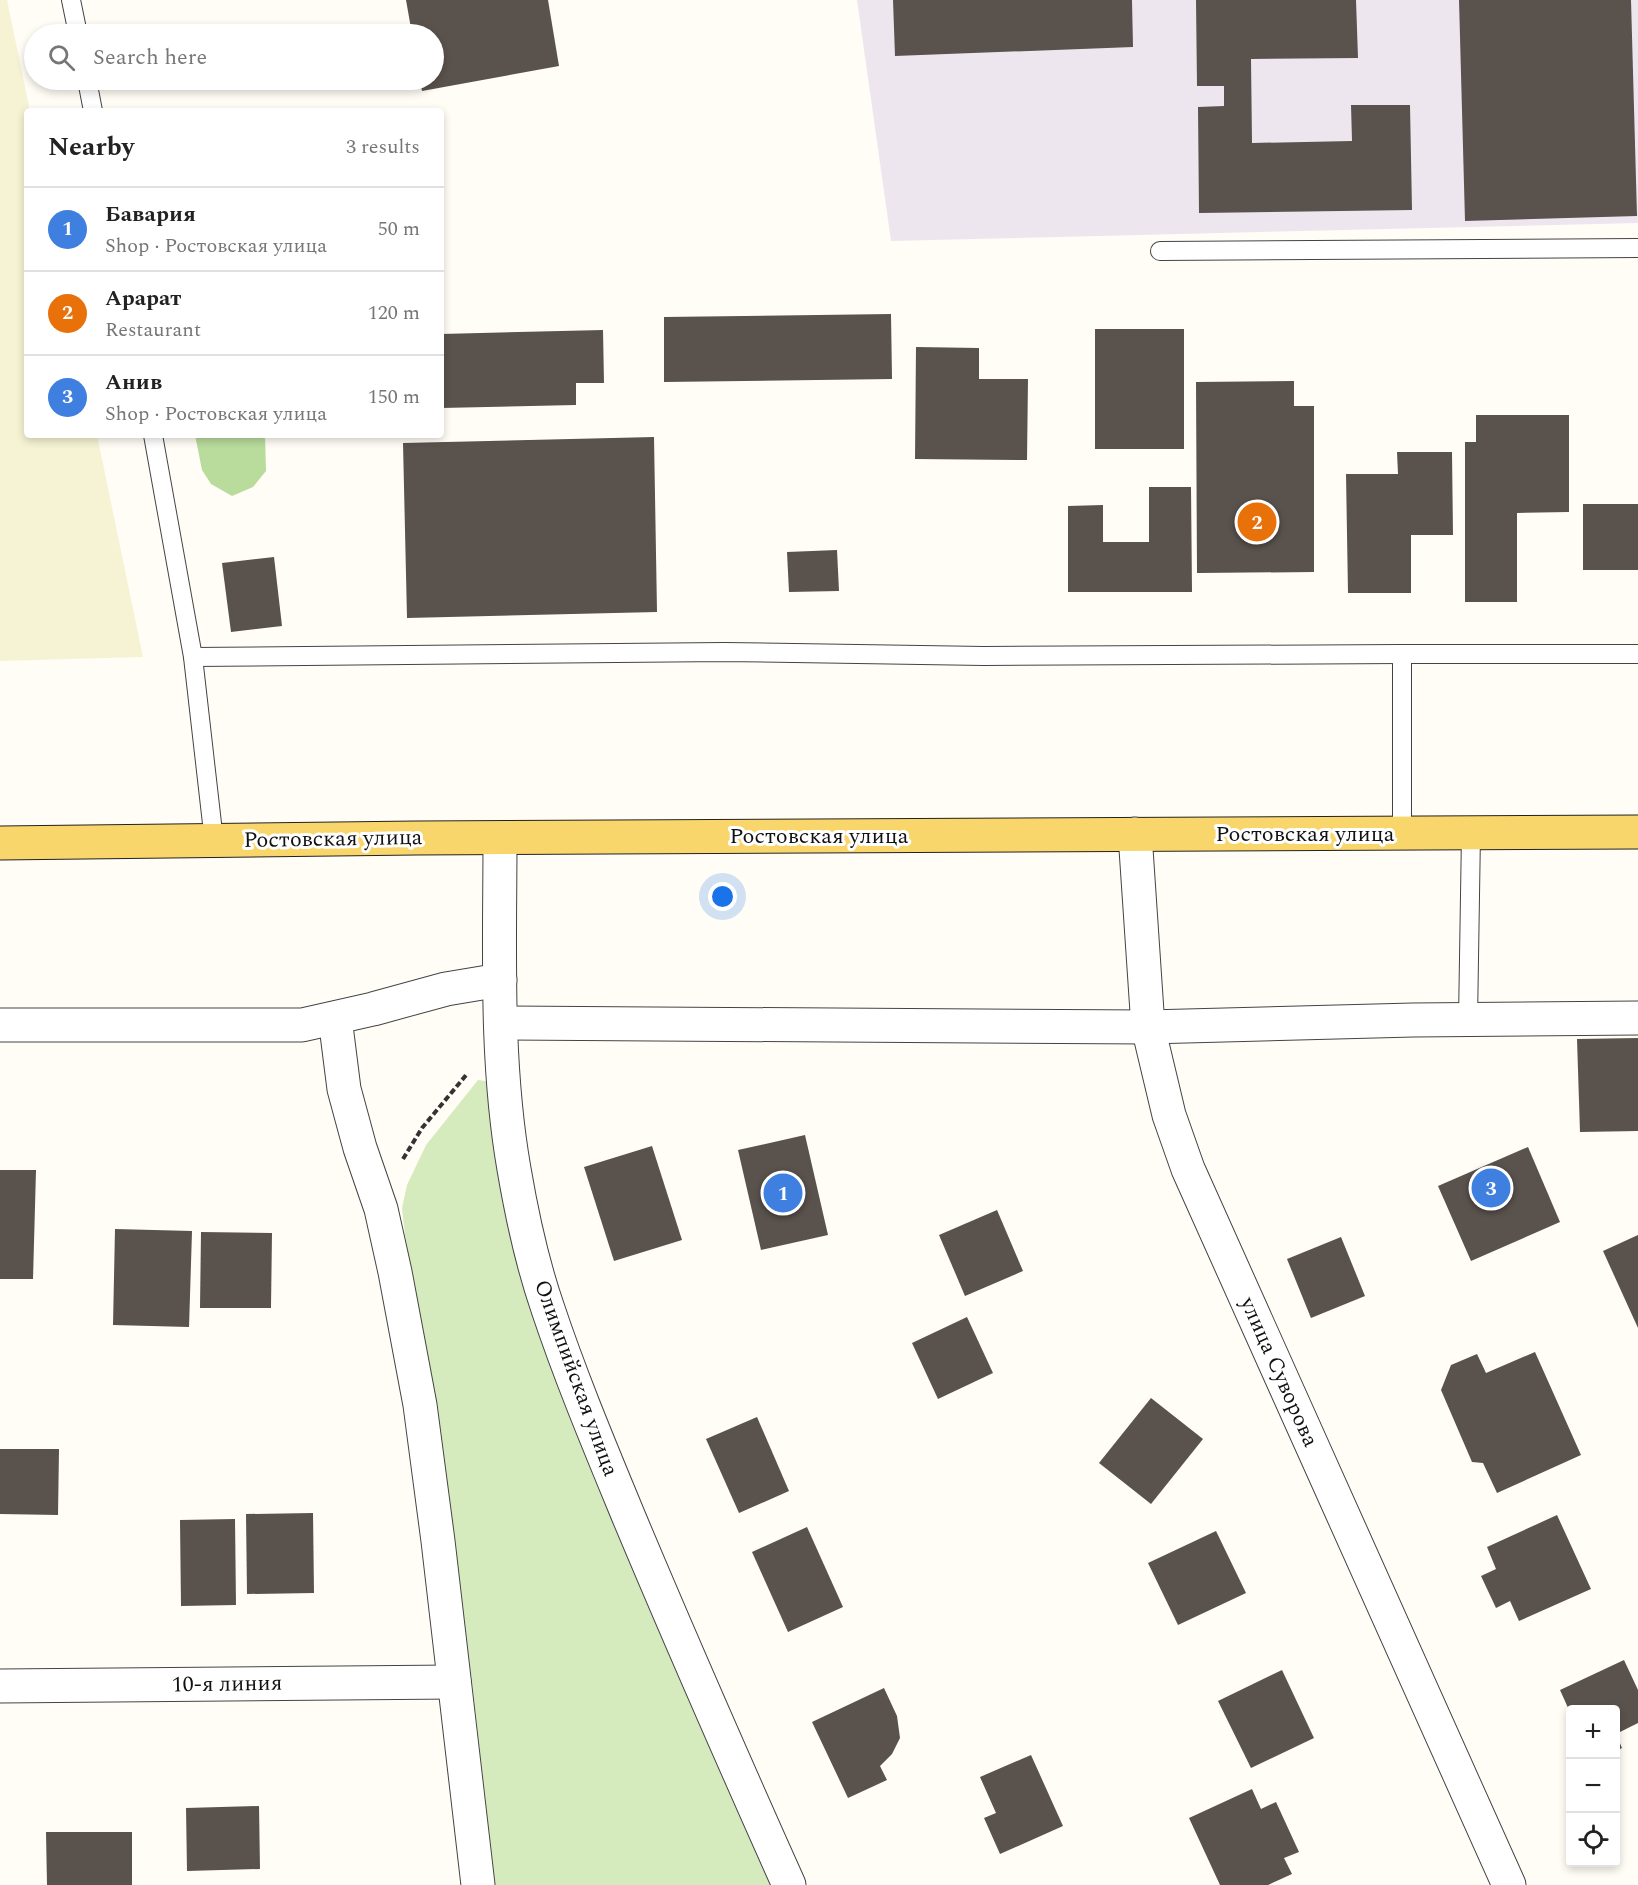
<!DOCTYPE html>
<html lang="en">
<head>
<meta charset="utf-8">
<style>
	:root { --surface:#fff; --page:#f6f6f6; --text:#222; --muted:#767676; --line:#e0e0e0; --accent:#c4262e }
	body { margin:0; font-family:Spectral,serif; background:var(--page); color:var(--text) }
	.controls { position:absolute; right:18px; bottom:18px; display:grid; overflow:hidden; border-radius:6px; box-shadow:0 3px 9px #0003 }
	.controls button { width:54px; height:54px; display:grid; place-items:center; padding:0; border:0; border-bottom:2px solid var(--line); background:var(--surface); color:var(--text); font:30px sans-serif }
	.you { position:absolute; left:723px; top:897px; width:21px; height:21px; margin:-15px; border:4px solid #fff; border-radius:50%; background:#1a73e8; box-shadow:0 0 0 9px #1a73e833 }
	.badge { display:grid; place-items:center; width:39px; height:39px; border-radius:50%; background:var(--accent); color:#fff; font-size:20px; font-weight:700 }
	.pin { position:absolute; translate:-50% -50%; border:3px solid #fff; box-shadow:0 2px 6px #0006 }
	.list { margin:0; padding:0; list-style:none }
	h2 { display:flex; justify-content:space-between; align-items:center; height:78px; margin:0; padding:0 24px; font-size:26px }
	h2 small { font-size:20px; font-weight:400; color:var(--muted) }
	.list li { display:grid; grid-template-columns:39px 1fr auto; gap:18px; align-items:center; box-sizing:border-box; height:84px; padding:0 24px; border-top:2px solid var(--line) }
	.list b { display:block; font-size:22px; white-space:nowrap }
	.list p { margin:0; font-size:20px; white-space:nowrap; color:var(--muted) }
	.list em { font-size:20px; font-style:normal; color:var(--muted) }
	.icon { flex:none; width:33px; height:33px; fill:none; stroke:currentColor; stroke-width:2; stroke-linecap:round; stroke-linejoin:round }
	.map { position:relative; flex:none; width:1638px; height:1885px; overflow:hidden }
	.search { position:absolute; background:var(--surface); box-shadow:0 3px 9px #0003; left:24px; top:24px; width:420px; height:66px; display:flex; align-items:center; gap:15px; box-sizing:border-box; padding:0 21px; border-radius:33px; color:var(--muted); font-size:22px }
	.panel { position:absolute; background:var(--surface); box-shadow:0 3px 9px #0003; left:24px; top:108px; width:420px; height:330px; border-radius:6px }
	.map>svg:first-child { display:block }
</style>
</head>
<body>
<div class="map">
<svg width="1638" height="1885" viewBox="0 0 1638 1885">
	<rect width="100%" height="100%" fill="#fffdf5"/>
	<path fill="#eee6ef" d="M857 0H1638V223L891 241Z"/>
	<path fill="#f6f3d4" d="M0 0H7L30 111H27V435H97L143 657 0 661Z"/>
	<path fill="#d5ebbd" d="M478 1080 492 1082 575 1421 659 1630 772 1885H495L471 1674 426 1356 405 1235 402 1208 407 1185 426 1145Z"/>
	<path fill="#b9dc9c" d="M195 435H265L266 471 253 487 232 496 211 484 202 470Z"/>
	<g fill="#5a524d">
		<path d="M406 0H548L559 66 422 91 420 80H434V34H412Z"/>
		<path d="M893 0H1132L1133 47 895 56Z"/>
		<path d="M1196 0H1356L1358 58 1251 59 1252 143 1352 141 1351 105H1410L1412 210 1199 213 1198 107 1224 106V86H1197Z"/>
		<path d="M1459 0H1631L1637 216 1465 221Z"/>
		<path d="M891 314 892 379 664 382V317Z"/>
		<rect x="1095" y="329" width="89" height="120"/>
		<path d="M603 330 604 383H576V405L441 408V334Z"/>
		<path d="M916 347 979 348V379H1028L1027 460 915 459Z"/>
		<path d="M1294 381V406H1314V572L1197 573 1196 382Z"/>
		<path d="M1476 415H1569V512L1517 513V602H1465V442H1476Z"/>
		<path d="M654 437 657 612 407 618 403 443Z"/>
		<path d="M1397 452H1452L1453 535H1411V593H1348L1346 474H1398Z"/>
		<path d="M1149 487H1191L1192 592H1068V506L1103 505V542H1149Z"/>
		<rect x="1583" y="504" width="55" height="66"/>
		<path d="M837 550 839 591 789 592 787 552Z"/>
		<path d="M274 557 282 626 231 632 222 563Z"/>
		<path d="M1638 1038V1131L1580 1132 1577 1039Z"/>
		<path d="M805 1135 828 1235 761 1250 738 1150Z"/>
		<path d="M652 1146 682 1240 614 1261 584 1167Z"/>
		<path d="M1528 1147 1560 1222 1471 1261 1438 1186Z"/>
		<path d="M0 1170H36L33 1279H0Z"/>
		<path d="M997 1210 1023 1271 965 1296 939 1235Z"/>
		<path d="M115 1229 192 1231 189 1327 113 1325Z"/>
		<path d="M201 1232 272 1233 271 1308H200Z"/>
		<path d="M1638 1235V1328L1603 1251Z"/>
		<path d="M1341 1237 1365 1296 1311 1318 1287 1259Z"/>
		<path d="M967 1317 993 1373 938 1399 912 1343Z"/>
		<path d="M1535 1352 1581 1455 1497 1493 1483 1463 1472 1462 1441 1390 1451 1365 1477 1354 1486 1373Z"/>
		<path d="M1151 1398 1203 1439 1151 1504 1099 1463Z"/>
		<path d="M757 1417 789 1491 739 1513 706 1439Z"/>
		<path d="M0 1449H59L58 1515 0 1514Z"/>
		<path d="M313 1513 314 1593 247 1594 246 1514Z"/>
		<path d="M1557 1515 1591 1589 1519 1621 1510 1601 1496 1608 1481 1576 1496 1569 1487 1547Z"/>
		<path d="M235 1519 236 1605 181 1606 180 1520Z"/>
		<path d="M807 1527 843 1607 788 1632 752 1552Z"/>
		<path d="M1216 1531 1246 1593 1178 1625 1148 1563Z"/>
		<path d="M1624 1660 1638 1690V1723L1616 1734V1710H1569L1560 1690Z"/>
		<path d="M1282 1670 1314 1738 1251 1768 1218 1701Z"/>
		<path d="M884 1688 897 1716 900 1738 892 1754 880 1766 887 1780 848 1798 812 1722Z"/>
		<path d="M1616 1734 1622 1748 1616 1751Z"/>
		<path d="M1031 1755 1063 1826 1000 1854 984 1818 996 1813 980 1777Z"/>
		<path d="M1252 1789 1261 1809 1276 1802 1299 1852 1284 1858 1292 1874 1268 1885H1220L1189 1818Z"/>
		<path d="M259 1806 260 1869 187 1871 186 1808Z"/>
		<path d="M46 1832H132V1885H47Z"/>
	</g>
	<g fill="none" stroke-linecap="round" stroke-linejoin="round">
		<defs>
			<g id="lane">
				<path d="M71 0 78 34"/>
				<path d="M87 80 93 111"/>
				<path d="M1160 251 1638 248"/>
				<path d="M153 435 193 657 214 841"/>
				<path d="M193 657 724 652 984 656 1402 654"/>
				<path d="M1402 833V654H1638"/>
				<path d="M1468 1021 1471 833"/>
			</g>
			<g id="street">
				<path d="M1135 834 1148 1027 1169 1115 1188 1169 1509 1885"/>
				<path d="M500 838C500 947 495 1060 514 1169 522 1216 532 1263 548 1309 571 1378 600 1447 628 1515 680 1639 734 1762 789 1885"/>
				<path d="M335 1018 344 1089 360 1148 381 1209 395 1272 420 1405 438 1541 478 1885"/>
				<path d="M501 1023 1148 1027 1413 1020 1638 1018"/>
				<path d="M0 1025H302L373 1009 446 989 500 980"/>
				<path d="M0 1686 454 1682"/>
			</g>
			<path id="primary" d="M0 843 416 838 1638 832"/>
		</defs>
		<use href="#lane" stroke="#444" stroke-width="20"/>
		<use href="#street" stroke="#444" stroke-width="35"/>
		<use href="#primary" stroke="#222" stroke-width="35"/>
		<path stroke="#333" stroke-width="4" stroke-dasharray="6 3" stroke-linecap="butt" d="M403 1159 422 1128 467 1074"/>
		<use href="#lane" stroke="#fff" stroke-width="18"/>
		<use href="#street" stroke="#fff" stroke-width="33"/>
		<use href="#primary" stroke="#f9d66b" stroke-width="33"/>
	</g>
	<g text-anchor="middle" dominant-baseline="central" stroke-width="6" stroke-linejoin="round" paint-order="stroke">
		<g font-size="22" fill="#111" stroke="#fff">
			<text x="1305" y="834">Ростовская улица</text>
			<text x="819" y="836">Ростовская улица</text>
			<text transform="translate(333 839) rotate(-1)">Ростовская улица</text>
			<text transform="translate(1279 1372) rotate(66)">улица Суворова</text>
			<text transform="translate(576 1378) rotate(70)">Олимпийская улица</text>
			<text transform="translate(227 1684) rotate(-1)">10-я линия</text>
		</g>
	</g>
</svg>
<div class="controls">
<button>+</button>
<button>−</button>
<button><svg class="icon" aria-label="locate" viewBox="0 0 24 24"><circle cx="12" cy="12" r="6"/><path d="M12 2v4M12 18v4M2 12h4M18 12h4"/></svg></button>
</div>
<div class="you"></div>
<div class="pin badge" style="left:783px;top:1193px;background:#3f7fe0">1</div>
<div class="pin badge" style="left:1257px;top:522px;background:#e8710a">2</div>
<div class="pin badge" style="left:1491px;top:1188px;background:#3f7fe0">3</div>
<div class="search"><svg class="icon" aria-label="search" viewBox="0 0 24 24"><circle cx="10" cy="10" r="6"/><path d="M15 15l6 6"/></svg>Search here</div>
<section class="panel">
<h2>Nearby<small>3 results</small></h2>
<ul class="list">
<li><span class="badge" style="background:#3f7fe0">1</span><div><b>Бавария</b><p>Shop · Ростовская улица</p></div><em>50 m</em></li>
<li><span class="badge" style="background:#e8710a">2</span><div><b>Арарат</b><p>Restaurant</p></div><em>120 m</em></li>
<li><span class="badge" style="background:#3f7fe0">3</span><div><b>Анив</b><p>Shop · Ростовская улица</p></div><em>150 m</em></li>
</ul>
</section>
</div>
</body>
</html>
